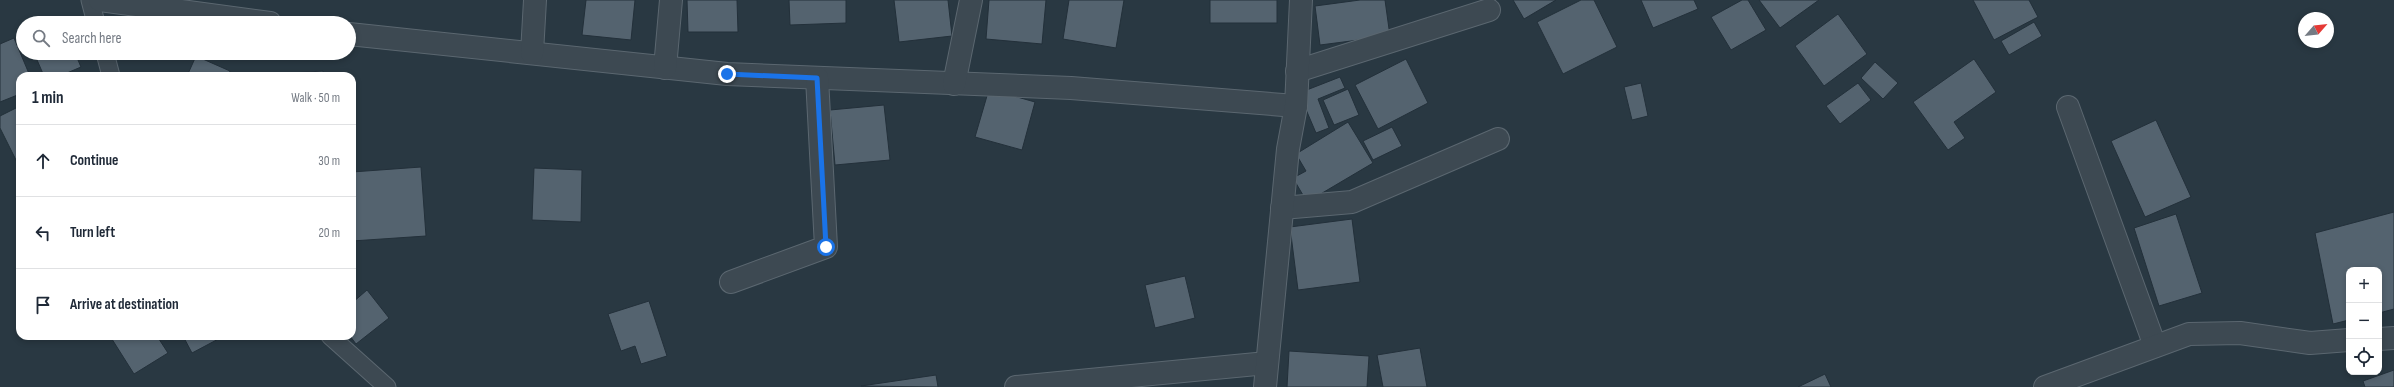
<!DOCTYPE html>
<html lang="en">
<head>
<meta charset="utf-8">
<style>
	:root { --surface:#fff; --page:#f2f2f3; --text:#1f2937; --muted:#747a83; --line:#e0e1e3 }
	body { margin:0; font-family:"Sofia Sans Condensed",sans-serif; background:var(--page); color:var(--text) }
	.controls { position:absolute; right:12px; bottom:12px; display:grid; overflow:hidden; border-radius:8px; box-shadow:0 2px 6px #0003 }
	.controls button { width:36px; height:36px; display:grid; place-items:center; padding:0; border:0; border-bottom:1px solid var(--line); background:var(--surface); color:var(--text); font:20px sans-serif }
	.compass { position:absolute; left:2298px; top:12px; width:36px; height:36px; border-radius:50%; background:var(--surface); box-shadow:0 2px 6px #0003; rotate:62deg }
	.stop { position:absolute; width:12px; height:12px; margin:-9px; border:3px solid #1a73e8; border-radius:50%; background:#fff }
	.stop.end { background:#1a73e8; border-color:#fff; box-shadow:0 1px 4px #0008 }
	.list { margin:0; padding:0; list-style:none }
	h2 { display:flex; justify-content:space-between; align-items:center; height:52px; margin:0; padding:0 16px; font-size:17px }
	h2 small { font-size:13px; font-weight:400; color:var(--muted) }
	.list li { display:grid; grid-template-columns:26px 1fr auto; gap:12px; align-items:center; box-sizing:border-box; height:72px; padding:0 16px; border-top:1px solid var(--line) }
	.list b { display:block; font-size:15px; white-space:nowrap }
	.list em { font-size:13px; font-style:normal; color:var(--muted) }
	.icon { flex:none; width:22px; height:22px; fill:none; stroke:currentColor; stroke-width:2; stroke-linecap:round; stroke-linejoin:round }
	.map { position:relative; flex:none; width:2394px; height:387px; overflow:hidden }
	.search { position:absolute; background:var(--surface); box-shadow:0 2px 6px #0003; left:16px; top:16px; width:340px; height:44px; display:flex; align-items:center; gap:10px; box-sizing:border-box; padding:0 14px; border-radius:22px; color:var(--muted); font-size:15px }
	.panel { position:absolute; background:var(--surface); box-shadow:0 2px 6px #0003; left:16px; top:72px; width:340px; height:268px; border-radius:12px }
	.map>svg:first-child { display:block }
</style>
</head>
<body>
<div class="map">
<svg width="2394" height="387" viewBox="0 0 2394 387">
	<rect width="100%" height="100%" fill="#293842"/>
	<g fill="#54636f" stroke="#23303a">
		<path d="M586 0H635L631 40 582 35Z"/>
		<path d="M687 0H737L738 32H688Z"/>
		<path d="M789 0H846V23L790 25Z"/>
		<path d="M894 0H948L952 36 899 42Z"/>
		<path d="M989 0H1046L1042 44 986 39Z"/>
		<path d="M1069 0H1124L1116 48 1063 39Z"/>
		<rect x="1210" y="0" width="67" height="23"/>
		<path d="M1360 0H1385L1390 36 1320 45 1315 6Z"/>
		<path d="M1513 0H1556L1524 19Z"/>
		<path d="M1581 0H1594L1617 47 1563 74 1537 22Z"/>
		<path d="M1641 0H1694L1698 9 1653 28Z"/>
		<path d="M1742 0H1748L1766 30 1731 50 1711 17Z"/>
		<path d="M1759 0H1819L1780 28Z"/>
		<path d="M1973 0H2029L2038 17 1994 40Z"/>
		<path d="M1838 14 1867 54 1824 86 1795 46Z"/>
		<path d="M59 17 62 23H46Z"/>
		<path d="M2034 22 2042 36 2009 55 2001 41Z"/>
		<path d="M14 38 30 76H20V94L0 102V44Z"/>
		<path d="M34 53H75L81 67 60 76H44Z"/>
		<path d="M196 56 230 71 228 76H187Z"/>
		<path d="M1406 59 1428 103 1378 129 1355 85Z"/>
		<path d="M1974 59 1996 92 1954 122 1965 138 1948 150 1913 102Z"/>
		<path d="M1875 62 1898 83 1883 99 1861 78Z"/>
		<path d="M323 71V76H246Z"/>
		<path d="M1340 77 1345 88 1318 99 1329 128 1316 133 1299 93Z"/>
		<path d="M1641 83 1648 116 1632 120 1624 87Z"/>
		<path d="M1858 83 1871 100 1840 124 1826 106Z"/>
		<path d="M989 89 1035 102 1022 150 975 137Z"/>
		<path d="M1348 89 1359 115 1334 125 1323 100Z"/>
		<path d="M884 105 890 160 835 165 830 110Z"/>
		<path d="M20 106V168L0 128V116Z"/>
		<path d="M2156 120 2191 197 2145 217 2111 141Z"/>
		<path d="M1348 122 1373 163 1307 202 1293 178 1306 171 1296 154Z"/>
		<path d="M1392 127 1402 146 1373 160 1363 141Z"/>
		<path d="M421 167 426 236 352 241V172Z"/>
		<path d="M534 168 582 170 581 222 532 220Z"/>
		<path d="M2394 212V309L2379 313V270H2349V320L2333 324 2315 233Z"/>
		<path d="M2176 214 2202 293 2159 306 2134 228Z"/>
		<path d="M1352 219 1360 282 1298 290 1290 227Z"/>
		<path d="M1185 276 1195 318 1155 328 1145 285Z"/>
		<path d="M367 290 389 318 356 344 350 336H352V303Z"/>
		<path d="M649 301 667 356 641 364 635 346 621 351 608 314Z"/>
		<path d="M110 336H157L168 353 134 374Z"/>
		<path d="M183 336H224L192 353Z"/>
		<path d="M1420 348 1427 387H1383L1377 355Z"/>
		<path d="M1289 351 1369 356 1367 387H1287Z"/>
		<path d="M2394 370V387H2365L2363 381Z"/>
		<path d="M1825 374 1831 387H1798Z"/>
		<path d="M936 375 938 387 861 386Z"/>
	</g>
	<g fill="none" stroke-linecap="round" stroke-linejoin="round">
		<defs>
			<g id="lane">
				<path d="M90 0 96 23"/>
				<path d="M105 53 111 76"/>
				<path d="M330 336 387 387"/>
			</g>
			<g id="street">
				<path d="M100 0 270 23"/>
				<path d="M349 34 727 74 1071 88 1296 106"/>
				<path d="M532 53 535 0"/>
				<path d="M665 68 671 0"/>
				<path d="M1297 71 1489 10"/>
				<path d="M954 84 971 0"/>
				<path d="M2068 107 2155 346"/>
				<path d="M1282 208 1352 202 1498 139"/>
				<path d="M731 282 826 247 817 78"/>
				<path d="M2379 339 2394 338"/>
				<path d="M1016 387 1267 363"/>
				<path d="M1265 387 1288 149 1296 106 1301 0"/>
				<path d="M2045 387 2189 334 2240 333 2310 343 2349 340"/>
			</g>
		</defs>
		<use href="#lane" stroke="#5b6770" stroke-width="19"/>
		<use href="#street" stroke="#5b6770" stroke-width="24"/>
		<use href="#lane" stroke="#3d4952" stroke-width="17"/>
		<use href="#street" stroke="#3d4952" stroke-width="22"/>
	</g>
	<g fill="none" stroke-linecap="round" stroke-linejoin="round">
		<path stroke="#1a73e8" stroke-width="5" d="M727 74 817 78 826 247"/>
	</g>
</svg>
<div class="controls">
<button>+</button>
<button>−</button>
<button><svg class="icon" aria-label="locate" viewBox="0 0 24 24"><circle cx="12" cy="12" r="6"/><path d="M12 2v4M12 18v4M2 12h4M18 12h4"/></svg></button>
</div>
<svg class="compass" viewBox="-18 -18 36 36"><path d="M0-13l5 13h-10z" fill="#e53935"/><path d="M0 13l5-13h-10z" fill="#747a83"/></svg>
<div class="stop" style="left:826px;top:247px"></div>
<div class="stop end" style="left:727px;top:74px"></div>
<div class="search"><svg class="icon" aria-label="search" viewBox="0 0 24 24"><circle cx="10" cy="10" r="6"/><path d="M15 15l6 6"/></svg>Search here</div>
<section class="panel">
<h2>1 min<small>Walk · 50 m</small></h2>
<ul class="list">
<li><svg class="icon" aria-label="ahead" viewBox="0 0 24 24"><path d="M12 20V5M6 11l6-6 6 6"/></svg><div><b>Continue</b></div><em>30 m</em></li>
<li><svg class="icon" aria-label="left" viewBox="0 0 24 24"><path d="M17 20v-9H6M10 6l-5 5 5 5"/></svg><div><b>Turn left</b></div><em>20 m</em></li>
<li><svg class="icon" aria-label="arrive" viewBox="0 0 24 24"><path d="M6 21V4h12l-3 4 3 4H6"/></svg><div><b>Arrive at destination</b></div></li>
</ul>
</section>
</div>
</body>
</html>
